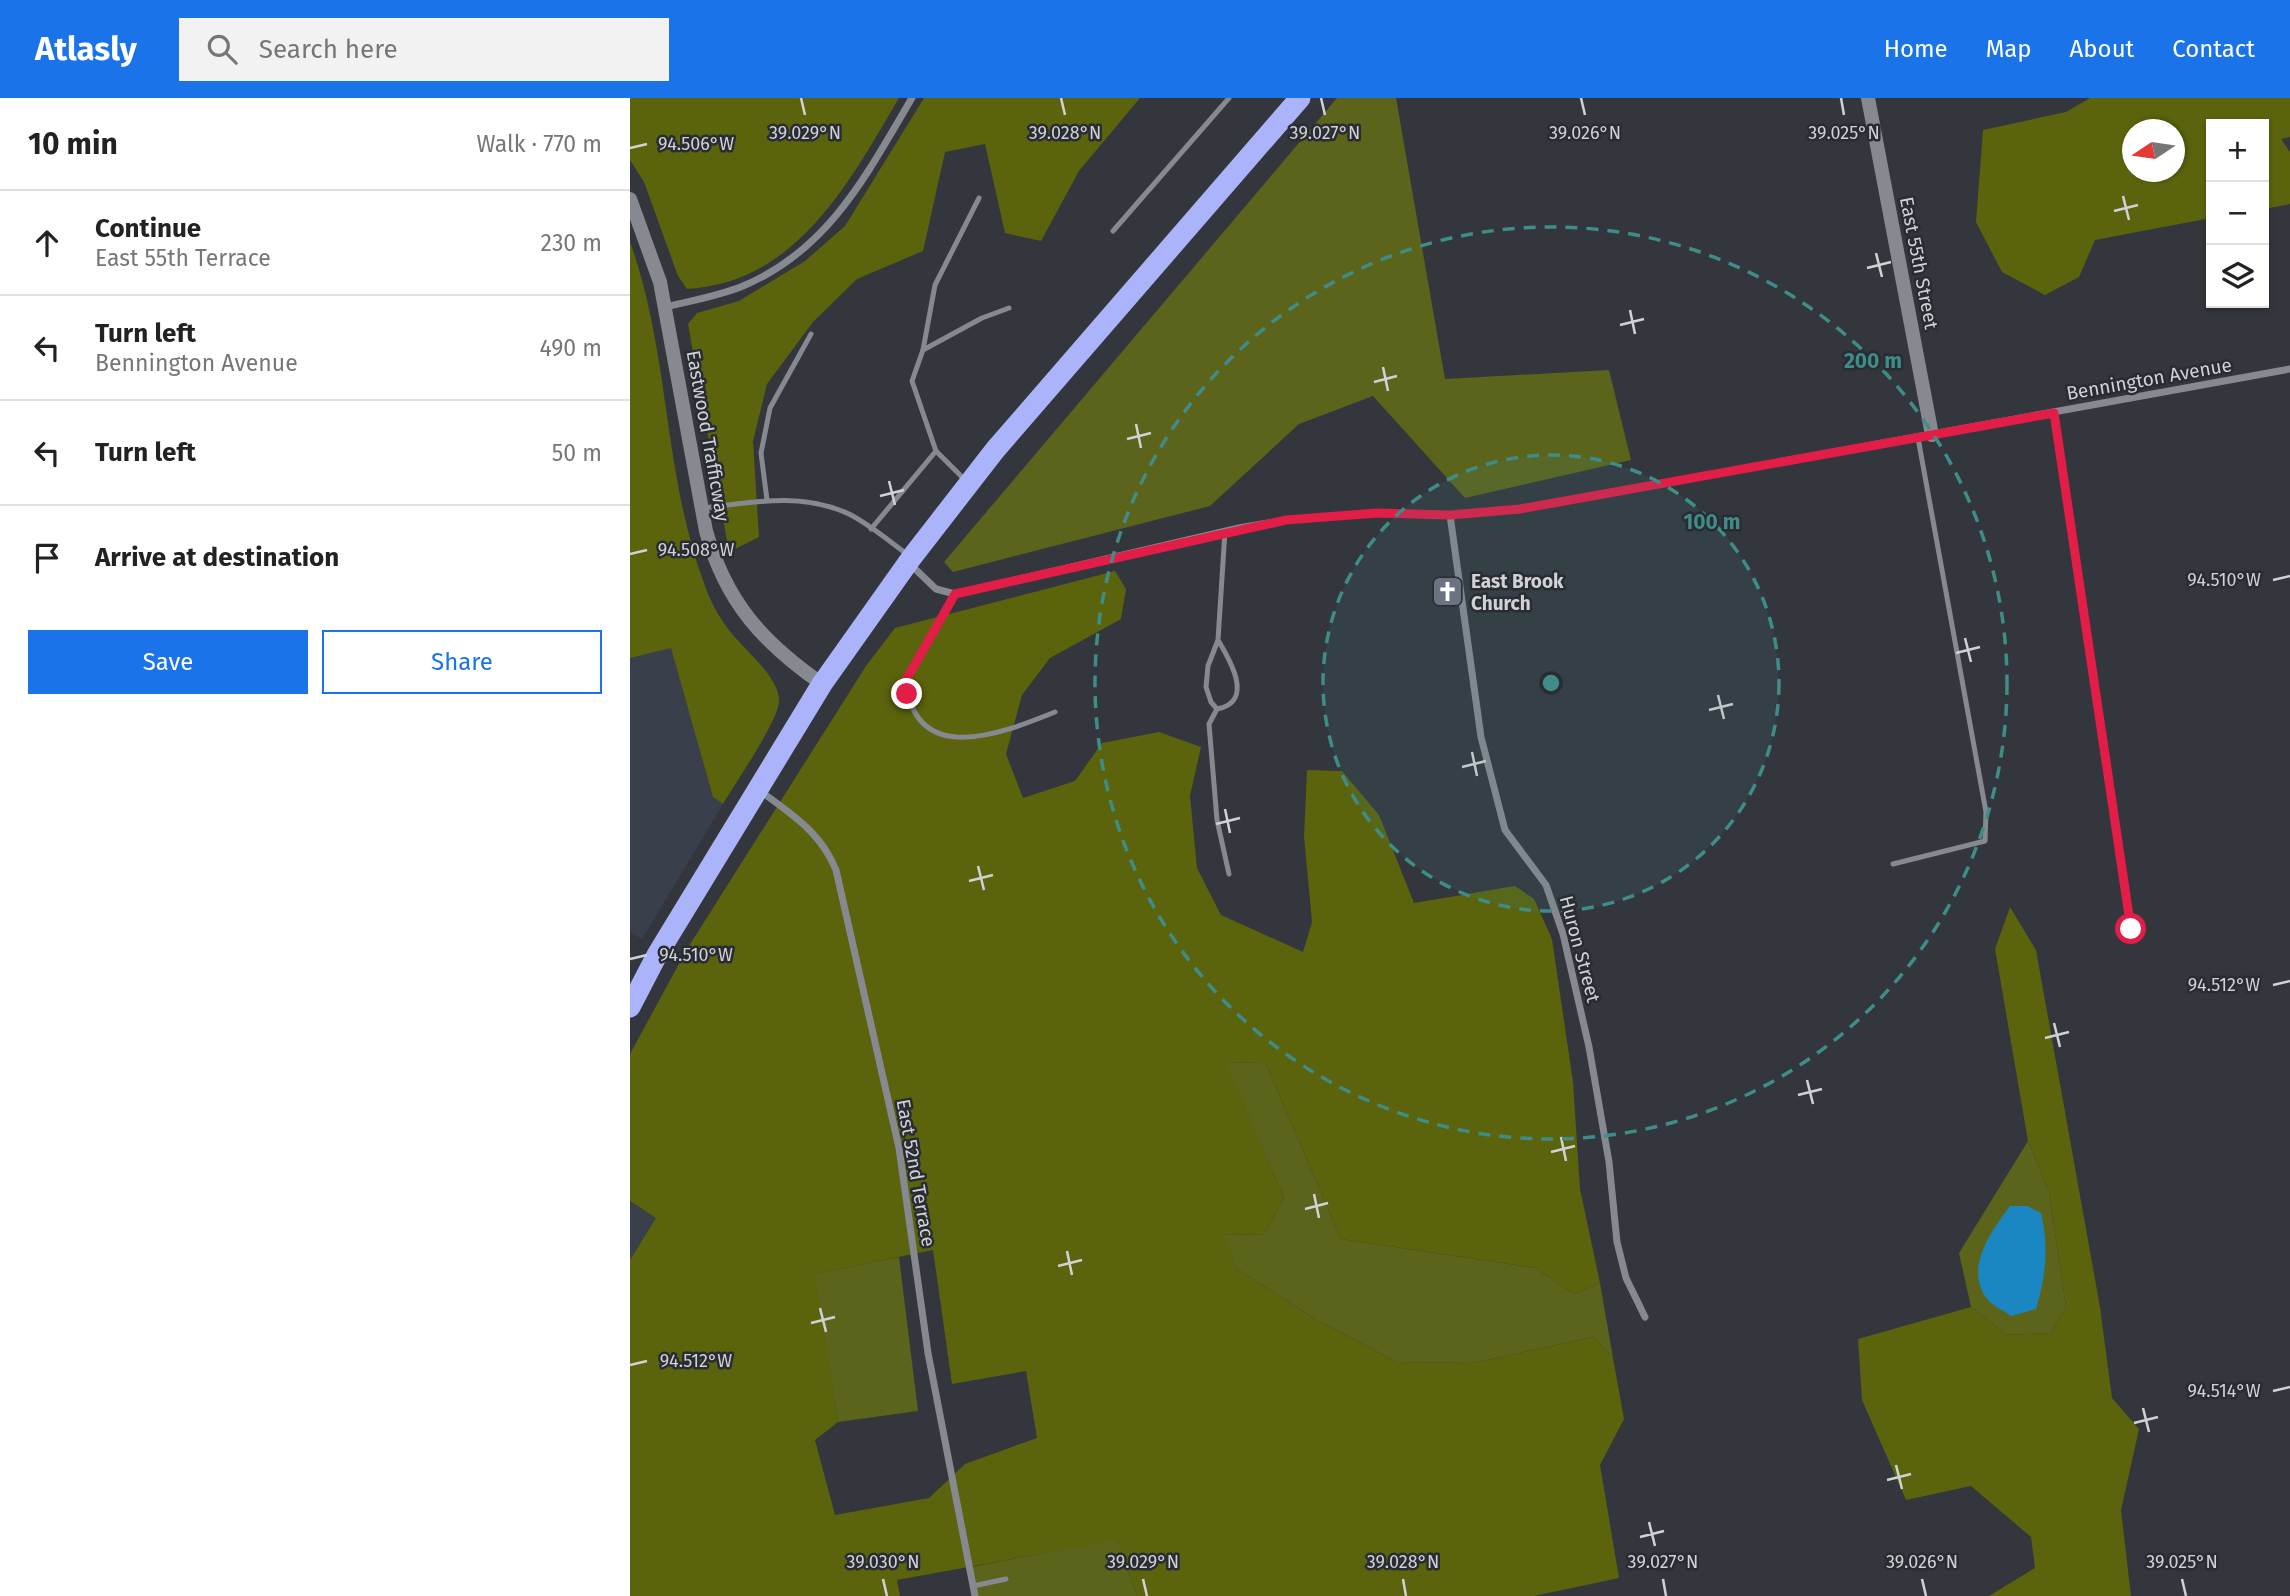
<!DOCTYPE html>
<html lang="en">
<head>
<meta charset="utf-8">
<style>
	:root { --surface:#fff; --page:#f2f2f2; --text:#222; --muted:#767676; --line:#e0e0e0; --accent:#1a73e8 }
	body { margin:0; font-family:"Fira Sans",sans-serif; background:var(--page); color:var(--text) }
	.controls { position:absolute; right:21px; top:21px; display:grid; overflow:hidden; border-radius:0px; box-shadow:0 2px 5px #0004 }
	.controls button { width:63px; height:63px; display:grid; place-items:center; padding:0; border:0; border-bottom:2px solid var(--line); background:var(--surface); color:var(--text); font:35px sans-serif }
	.compass { position:absolute; left:1492px; top:21px; width:63px; height:63px; border-radius:50%; background:var(--surface); box-shadow:0 2px 5px #0004; rotate:257deg }
	.stop { position:absolute; width:21px; height:21px; margin:-16px; border:5px solid #e11d48; border-radius:50%; background:#fff }
	.stop.end { background:#e11d48; border-color:#fff; box-shadow:0 2px 7px #0008 }
	.list { margin:0; padding:0; list-style:none }
	h2 { display:flex; justify-content:space-between; align-items:center; height:91px; margin:0; padding:0 28px; font-size:30px }
	h2 small { font-size:23px; font-weight:400; color:var(--muted) }
	.list li { display:grid; grid-template-columns:46px 1fr auto; gap:21px; align-items:center; box-sizing:border-box; height:105px; padding:0 28px; border-top:2px solid var(--line) }
	.list b { display:block; font-size:26px; white-space:nowrap }
	.list p { margin:0; font-size:23px; white-space:nowrap; color:var(--muted) }
	.list em { font-size:23px; font-style:normal; color:var(--muted) }
	.actions { display:flex; gap:14px; padding:21px 28px }
	.actions a { flex:1; padding:16px 0; border:2px solid var(--accent); border-radius:0px; text-align:center; font-size:24px; color:var(--accent) }
	.actions .main { background:var(--accent); color:#fff }
	.icon { flex:none; width:38px; height:38px; fill:none; stroke:currentColor; stroke-width:2; stroke-linecap:round; stroke-linejoin:round }
	.map { position:relative; flex:none; width:1660px; height:1498px; overflow:hidden }
	header { display:flex; align-items:center; gap:42px; box-sizing:border-box; height:98px; padding:0 35px; background:var(--accent); color:#fff }
	header strong { font-size:33px }
	nav { display:flex; gap:38px; margin-inline-start:auto; font-size:24px }
	.search { width:490px; height:63px; background:var(--page); display:flex; align-items:center; gap:18px; box-sizing:border-box; padding:0 24px; border-radius:0px; color:var(--muted); font-size:26px }
	main { display:flex }
	aside { flex:1; background:var(--surface) }
	.map>svg:first-child { display:block }
</style>
</head>
<body>
<header>
<strong>Atlasly</strong>
<div class="search"><svg class="icon" aria-label="search" viewBox="0 0 24 24"><circle cx="10" cy="10" r="6"/><path d="M15 15l6 6"/></svg>Search here</div>
<nav><a>Home</a><a>Map</a><a>About</a><a>Contact</a></nav>
</header>
<main>
<aside>
<h2>10 min<small>Walk · 770 m</small></h2>
<ul class="list">
<li><svg class="icon" aria-label="ahead" viewBox="0 0 24 24"><path d="M12 20V5M6 11l6-6 6 6"/></svg><div><b>Continue</b><p>East 55th Terrace</p></div><em>230 m</em></li>
<li><svg class="icon" aria-label="left" viewBox="0 0 24 24"><path d="M17 20v-9H6M10 6l-5 5 5 5"/></svg><div><b>Turn left</b><p>Bennington Avenue</p></div><em>490 m</em></li>
<li><svg class="icon" aria-label="left" viewBox="0 0 24 24"><path d="M17 20v-9H6M10 6l-5 5 5 5"/></svg><div><b>Turn left</b></div><em>50 m</em></li>
<li><svg class="icon" aria-label="arrive" viewBox="0 0 24 24"><path d="M6 21V4h12l-3 4 3 4H6"/></svg><div><b>Arrive at destination</b></div></li>
</ul>
<div class="actions"><a class="main">Save</a><a>Share</a></div>
</aside>
<div class="map">
<svg width="1660" height="1498" viewBox="0 0 1660 1498">
	<rect width="100%" height="100%" fill="#33363c"/>
	<g fill="#3a404b">
		<path d="M41 549 83 699 93 706 12 841 0 834V560Z"/>
		<path d="M0 1103 26 1120 0 1162Z"/>
	</g>
	<g fill="#5c631b">
		<path d="M707 0H766L815 281 979 272 1001 362 835 400 743 298 669 326 580 408 323 474 314 464Z"/>
		<path d="M635 964 711 1141 906 1170 944 1196 970 1185 983 1260 963 1239 843 1265 767 1264 687 1222 607 1171 592 1136 633 1137 654 1100 595 965Z"/>
		<path d="M1398 1043 1419 1093 1436 1209 1421 1235 1377 1237 1341 1209 1329 1155Z"/>
		<path d="M269 1159 288 1313 208 1324 184 1176Z"/>
		<path d="M487 1441 507 1498H346L341 1469Z"/>
	</g>
	<g fill="#5b630d" fill-rule="evenodd">
		<path d="M0 0H269C220 83 167 185 57 191L48 178 14 84 0 62Z"/>
		<path d="M294 0H510L449 73 411 143 375 135 355 46 315 54 293 153 227 181 183 224 137 286 123 343 129 439 99 454 58 226 67 215 109 203 175 163 215 128Z"/>
		<path d="M1460 0H1660V39L1651 41 1660 54V106L1634 111V26H1581V120L1465 142 1449 179 1415 197 1372 174 1346 124 1353 32 1436 14ZM1503 32H1545V74H1503Z"/>
		<path d="M0 144C40 254 33 375 74 485 79 501 89 519 99 532 113 551 151 580 149 604 147 625 106 684 93 706L83 699 41 550 0 560Z"/>
		<path d="M485 473 496 491 491 521 420 560 392 597 376 656 393 700 445 683 472 645 529 634 571 649 560 698 567 770 591 817 673 854 682 824 674 739 677 672 712 673 749 717 784 805 885 788 904 801 922 841 943 984 950 1091 970 1185 944 1196 906 1170 711 1141 635 964 596 965 654 1100 633 1137 593 1136 607 1171 687 1222 767 1264 843 1265 963 1239 983 1260 994 1321 970 1367 989 1480 904 1498H507L487 1442 267 1482 270 1498H0V1162L26 1120 0 1103V956L57 851 236 568 265 530ZM303 1152 322 1286 396 1273 407 1340 335 1366 299 1400 205 1417 185 1342 208 1324 185 1176Z"/>
		<path d="M1380 809 1406 852 1470 1209 1482 1300 1509 1331 1491 1412 1501 1498H1359L1405 1470 1401 1439 1341 1388 1276 1402 1232 1302 1228 1241 1341 1209 1377 1237 1421 1235 1436 1209 1419 1093 1398 1043 1365 851Z"/>
	</g>
	<path fill="#1a87c3" d="M1380 1108H1397L1411 1115C1419 1150 1416 1177 1406 1211L1381 1218C1375 1213 1363 1208 1358 1202 1333 1171 1361 1134 1380 1108Z"/>
	<g fill="none" stroke-linecap="round" stroke-linejoin="round">
		<g stroke="#868990" stroke-width="5">
			<path d="M483 133 599 0"/>
			<path d="M293 252 305 187 349 100"/>
			<path d="M334 381 306 353 282 283 293 252 352 220 379 210"/>
			<path d="M137 402 131 355 140 310 181 236"/>
			<path d="M75 410C124 404 172 394 219 416 239 426 259 443 277 456"/>
			<path d="M241 431 306 353"/>
			<path d="M325 496 276 582C284 670 371 636 425 614"/>
			<path d="M588 542C600 562 625 604 587 611L581 604 576 589 578 568 588 542 595 433"/>
			<path d="M587 611 579 626 587 722 599 776"/>
			<path d="M1263 766 1355 743 1356 714 1288 340"/>
			<path d="M343 1488 376 1481"/>
		</g>
		<g stroke="#868990" stroke-width="7">
			<path d="M35 209C60 203 89 198 113 188 199 152 237 76 282 0"/>
			<path d="M1424 315 1501 831"/>
			<path d="M820 417 851 639 875 732 916 787 933 836 959 949 979 1064 987 1144 996 1180 1015 1219"/>
			<path d="M281 467 306 491 325 496 609 430 656 422 747 415 820 417 890 411 1660 271"/>
			<path d="M129 692C162 717 190 733 206 772L269 1050 298 1255 345 1498"/>
		</g>
		<g stroke="#868990" stroke-width="14">
			<path d="M1238 0 1302 337"/>
			<path d="M0 101 30 184 76 433C96 504 132 544 192 586"/>
		</g>
		<path stroke="#abb4fb" stroke-width="21" d="M0 909 27 857 192 586 282 459 365 352 670 0"/>
	</g>
	<g fill="none" stroke-linecap="round" stroke-linejoin="round">
		<path stroke="#e11d48" stroke-width="9" d="M277 596 276 582 325 496 656 422 747 415 820 417 890 411 1424 315 1501 831"/>
	</g>
	<path fill="none" stroke="#d0d2d6" stroke-width="2.5" d="M171 0 175 17M431 0 435 17M691 0 695 17M951 0 955 17M1211 0 1214 17M0 50 17 46M1493 98 1499 122M1484 113 1508 107M1246 155 1252 179M1237 170 1261 164M1000 212 1005 236M990 227 1014 221M753 269 758 293M744 284 767 278M506 326 511 350M497 341 521 335M259 383 265 407M250 398 274 392M0 456 17 452M1643 482 1660 478M1335 540 1341 564M1326 555 1350 549M1088 597 1094 621M1079 612 1103 606M842 654 847 678M832 669 856 663M595 711 600 735M586 726 610 720M348 768 354 792M339 783 363 777M0 861 17 857M1643 887 1660 883M1424 925 1430 949M1415 940 1439 934M1177 982 1183 1006M1168 997 1192 991M931 1039 936 1063M921 1054 945 1048M684 1096 689 1120M675 1111 698 1105M437 1153 442 1177M428 1168 452 1162M190 1210 196 1234M181 1225 205 1219M0 1267 17 1263M1643 1293 1660 1289M1513 1310 1519 1334M1504 1325 1528 1319M1266 1367 1272 1391M1257 1382 1281 1376M1019 1424 1025 1448M1010 1439 1034 1433M253 1481 257 1498M513 1481 517 1498M773 1481 776 1498M1033 1481 1036 1498M1292 1481 1296 1498M1552 1481 1556 1498"/>
	<circle cx="921" cy="585" r="228" fill="#3f8d88" fill-opacity=".12"/>
	<g fill="none" stroke="#3f8d88" stroke-width="3.5" stroke-dasharray="12 9">
		<circle cx="921" cy="585" r="228"/>
		<circle cx="921" cy="585" r="456"/>
	</g>
	<defs>
		<symbol id="church-square" viewBox="-11 -11 22 22"><rect x="-9" y="-9" width="18" height="18" rx="4" fill="#6b7280" stroke="#292c32"/><path d="M-1.2-6h2.4v3.5h3.3v2.4h-3.3V6h-2.4V-.1h-3.3v-2.4h3.3Z" fill="#fff"/></symbol>
	</defs>
	<g fill-rule="evenodd">
		<use href="#church-square" x="800" y="476" width="35" height="35"/>
	</g>
	<g text-anchor="middle" dominant-baseline="central" stroke-width="5" stroke-linejoin="round" paint-order="stroke">
		<g font-size="19" fill="#d0d2d6" stroke="#292c32">
			<text transform="translate(1289 165) rotate(79)">East 55th Street</text>
			<text transform="translate(1519 281) rotate(-10)">Bennington Avenue</text>
			<text transform="translate(78 338) rotate(80)">Eastwood Trafficway</text>
			<text transform="translate(950 851) rotate(75)">Huron Street</text>
			<text transform="translate(286 1075) rotate(80)">East 52nd Terrace</text>
		</g>
		<g font-size="19" font-weight="bold" fill="#d0d2d6" stroke="#292c32" text-anchor="start">
			<text x="841" y="483">East Brook<tspan x="841" dy="22">Church</tspan></text>
		</g>
	</g>
	<g font-size="18" text-anchor="middle" fill="#d0d2d6" stroke="#292c32" stroke-width="5" stroke-linejoin="round" paint-order="stroke">
		<text x="175" y="41">39.029°N</text>
		<text x="435" y="41">39.028°N</text>
		<text x="695" y="41">39.027°N</text>
		<text x="955" y="41">39.026°N</text>
		<text x="1214" y="41">39.025°N</text>
		<text x="66" y="52">94.506°W</text>
		<text x="66" y="458">94.508°W</text>
		<text x="1594" y="488">94.510°W</text>
		<text x="66" y="863">94.510°W</text>
		<text x="1594" y="893">94.512°W</text>
		<text x="66" y="1269">94.512°W</text>
		<text x="1594" y="1299">94.514°W</text>
		<text x="253" y="1470">39.030°N</text>
		<text x="513" y="1470">39.029°N</text>
		<text x="773" y="1470">39.028°N</text>
		<text x="1033" y="1470">39.027°N</text>
		<text x="1292" y="1470">39.026°N</text>
		<text x="1552" y="1470">39.025°N</text>
	</g>
	<circle cx="921" cy="585" r="10" fill="#3f8d88" stroke="#292c32" stroke-width="3.5"/>
	<g font-size="21" text-anchor="middle" font-weight="bold" fill="#3f8d88" stroke="#292c32" stroke-width="5" stroke-linejoin="round" paint-order="stroke">
		<text x="1243" y="270">200 m</text>
		<text x="1082" y="431">100 m</text>
	</g>
</svg>
<div class="controls">
<button>+</button>
<button>−</button>
<button><svg class="icon" aria-label="layers" viewBox="0 0 24 24"><path d="M12 4l9 5-9 5-9-5zM3 14l9 5 9-5"/></svg></button>
</div>
<svg class="compass" viewBox="-18 -18 36 36"><path d="M0-13l5 13h-10z" fill="#e53935"/><path d="M0 13l5-13h-10z" fill="#767676"/></svg>
<div class="stop" style="left:1501px;top:831px"></div>
<div class="stop end" style="left:277px;top:596px"></div>
</div>
</main>
</body>
</html>
